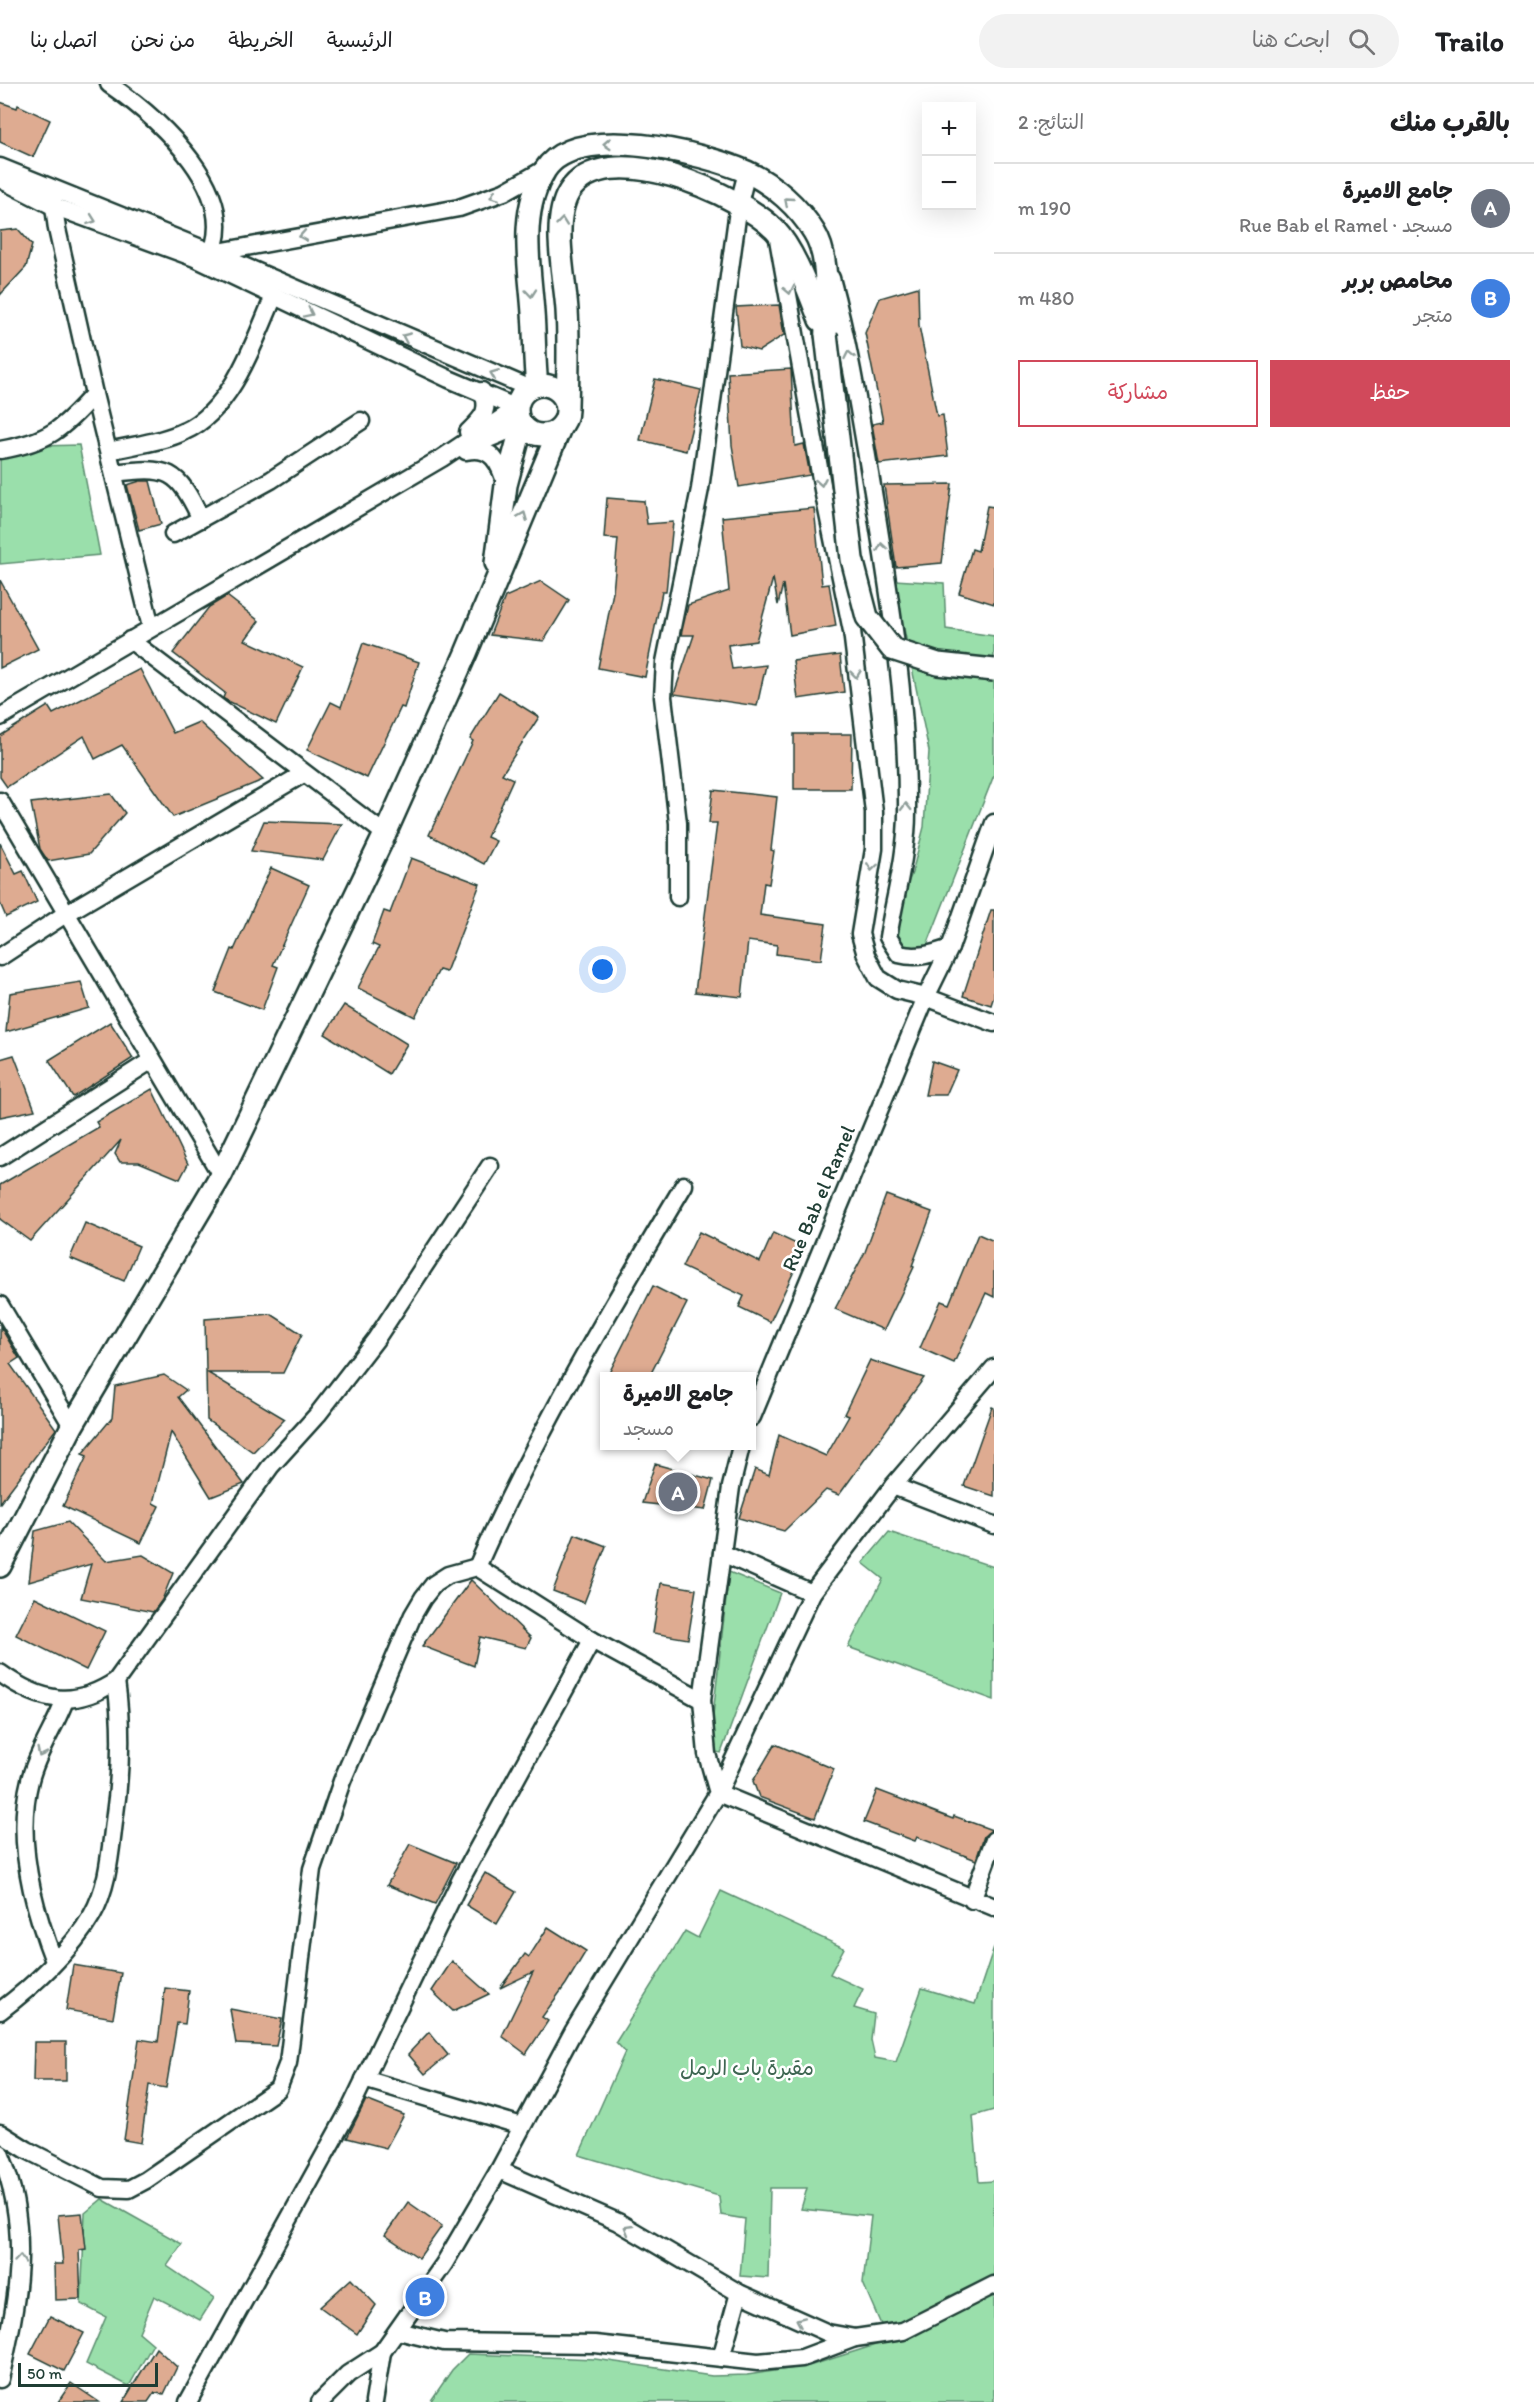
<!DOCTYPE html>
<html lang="ar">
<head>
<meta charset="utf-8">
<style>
	:root { --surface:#fff; --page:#f2f2f2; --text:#202124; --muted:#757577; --line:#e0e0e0; --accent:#d1495b }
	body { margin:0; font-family:Itim,"Playpen Sans Arabic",sans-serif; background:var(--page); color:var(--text); direction:rtl }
	.controls { position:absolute; right:18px; top:18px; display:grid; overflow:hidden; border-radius:0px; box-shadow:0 6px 24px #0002 }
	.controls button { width:54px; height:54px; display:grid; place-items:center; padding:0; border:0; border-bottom:2px solid var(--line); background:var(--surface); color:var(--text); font:30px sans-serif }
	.scale { position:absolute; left:18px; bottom:15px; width:140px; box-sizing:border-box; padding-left:6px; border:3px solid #1f3d34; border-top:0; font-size:16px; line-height:21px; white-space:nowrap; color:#1f3d34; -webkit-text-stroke:4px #fff; paint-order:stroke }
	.you { position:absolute; left:603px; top:886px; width:21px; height:21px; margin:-15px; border:4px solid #fff; border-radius:50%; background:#1a73e8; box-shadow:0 0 0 9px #1a73e833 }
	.badge { display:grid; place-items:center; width:39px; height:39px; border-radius:50%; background:var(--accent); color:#fff; font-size:20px; font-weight:700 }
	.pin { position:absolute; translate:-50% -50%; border:3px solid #fff; box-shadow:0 2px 6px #0006 }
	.popup { position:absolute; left:600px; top:1288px; width:156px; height:78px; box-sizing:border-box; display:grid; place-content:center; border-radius:0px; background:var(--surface); filter:drop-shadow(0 2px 4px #0005); font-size:20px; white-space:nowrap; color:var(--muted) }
	.popup b { font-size:22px; color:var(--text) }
	.popup::after { content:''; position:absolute; left:50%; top:100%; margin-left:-12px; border:12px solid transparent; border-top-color:var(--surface) }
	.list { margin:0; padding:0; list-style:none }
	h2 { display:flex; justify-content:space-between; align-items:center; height:78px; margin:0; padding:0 24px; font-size:26px }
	h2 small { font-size:20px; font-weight:400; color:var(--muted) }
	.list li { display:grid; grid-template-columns:39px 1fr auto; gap:18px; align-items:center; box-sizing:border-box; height:90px; padding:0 24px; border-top:2px solid var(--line) }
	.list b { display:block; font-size:22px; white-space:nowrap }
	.list p { margin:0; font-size:20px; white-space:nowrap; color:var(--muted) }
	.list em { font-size:20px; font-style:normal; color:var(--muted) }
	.actions { display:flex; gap:12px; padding:18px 24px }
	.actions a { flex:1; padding:14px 0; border:2px solid var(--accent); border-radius:0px; text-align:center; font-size:21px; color:var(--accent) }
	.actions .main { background:var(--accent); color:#fff }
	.icon { flex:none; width:33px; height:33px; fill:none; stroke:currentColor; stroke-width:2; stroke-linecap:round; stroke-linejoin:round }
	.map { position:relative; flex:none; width:994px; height:2318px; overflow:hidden; direction:ltr }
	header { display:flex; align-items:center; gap:36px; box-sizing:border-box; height:84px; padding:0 30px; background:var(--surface); border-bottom:2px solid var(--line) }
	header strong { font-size:28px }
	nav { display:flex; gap:33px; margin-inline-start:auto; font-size:21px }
	.search { width:420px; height:54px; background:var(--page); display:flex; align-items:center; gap:15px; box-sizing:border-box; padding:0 21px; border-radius:33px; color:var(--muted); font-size:22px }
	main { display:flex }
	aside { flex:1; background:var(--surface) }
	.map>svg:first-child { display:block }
</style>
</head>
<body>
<header>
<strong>Trailo</strong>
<div class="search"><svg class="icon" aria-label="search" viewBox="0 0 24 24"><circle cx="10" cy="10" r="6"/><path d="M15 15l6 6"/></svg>ابحث هنا</div>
<nav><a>الرئيسية</a><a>الخريطة</a><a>من نحن</a><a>اتصل بنا</a></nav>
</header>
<main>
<aside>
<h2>بالقرب منك<small>النتائج: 2</small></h2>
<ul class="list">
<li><span class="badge" style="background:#6b7280">A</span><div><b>جامع الاميرة</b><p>مسجد · Rue Bab el Ramel</p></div><em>190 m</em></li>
<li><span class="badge" style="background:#3f7fe0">B</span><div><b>محامص بربر</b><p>متجر</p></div><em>480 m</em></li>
</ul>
<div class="actions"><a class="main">حفظ</a><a>مشاركة</a></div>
</aside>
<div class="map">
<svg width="994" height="2318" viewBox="0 0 994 2318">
	<rect width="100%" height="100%" fill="#fff"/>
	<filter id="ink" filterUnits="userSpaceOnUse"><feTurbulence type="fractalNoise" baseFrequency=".0167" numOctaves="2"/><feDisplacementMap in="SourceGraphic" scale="12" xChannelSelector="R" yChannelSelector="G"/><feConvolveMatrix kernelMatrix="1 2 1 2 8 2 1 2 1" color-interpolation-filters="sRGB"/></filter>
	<g filter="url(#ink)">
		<g fill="#9adfab" stroke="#5c8e70" stroke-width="1.5">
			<path d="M79 361 100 471 0 480V363Z"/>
			<path d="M894 496 944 499 946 545 994 552V691L926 864H905L899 860 892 838 912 789 924 743 929 667Z"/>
			<path d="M889 1448 994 1483V1616L848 1563 883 1495 863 1479Z"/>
			<path d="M729 1488 780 1509 721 1669 709 1667Z"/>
			<path d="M721 1807 844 1864 830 1890 863 1905 854 1924 874 1930 871 1956 875 1974 896 1978 922 1904 975 1920 994 1863V2026L973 2032 979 2098 994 2097V2318H430L452 2286 468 2270 595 2275 712 2292 747 2291 809 2282 888 2257 863 2199 871 2132 801 2125 807 2104H770L768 2194 740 2192 745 2135 721 2131 719 2112 579 2071 625 1968 616 1958 685 1847 698 1854Z"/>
			<path d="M102 2115 182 2160 167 2182 214 2214 200 2236 154 2212 139 2248 153 2260 129 2302 86 2280 106 2233 81 2220 85 2129Z"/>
		</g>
		<g fill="#deab91" stroke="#1f3d34" stroke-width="1.5">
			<path d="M0 18 17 24 18 21 50 36 33 73 0 58Z"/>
			<path d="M18 145 32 161 26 183 0 211V147Z"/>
			<path d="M918 203 919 242 937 332 943 331 948 372 879 380 872 340 883 338 865 249 880 214Z"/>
			<path d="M779 221 784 251 759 267 740 262 736 223Z"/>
			<path d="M791 285 795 362 804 360 810 391 739 403 732 361 728 289Z"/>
			<path d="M655 295 701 306 686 367 640 356Z"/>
			<path d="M140 397H150L161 440 139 446 127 401Z"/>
			<path d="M952 400 942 479 896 483 884 401Z"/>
			<path d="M607 414 644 417 647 440 673 438 666 508H662L645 593 598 584 613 508 618 455 604 454Z"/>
			<path d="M987 422 994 423V520L959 509 972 465 978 467Z"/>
			<path d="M814 424 822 501 829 500 836 542 790 551 783 500 778 521 773 494 756 557 728 561 732 585 766 581 757 622 674 610 694 551H681L688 521 729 507 722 433Z"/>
			<path d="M0 496 38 565 0 584Z"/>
			<path d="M541 497 569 516 544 557 490 551 505 513Z"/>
			<path d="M227 512 259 537 245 556 303 583 276 640 226 616 223 614 225 609 173 569 209 523Z"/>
			<path d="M363 559 419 578 404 624 401 623 367 694 307 666 331 618 341 623Z"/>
			<path d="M840 571 844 608 798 615 793 577Z"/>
			<path d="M140 585 173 649 199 638 263 696 173 733 122 661 95 675 84 652 7 703 0 693V652L48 622 53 630Z"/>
			<path d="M499 608 539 633 502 690 513 695 487 753 496 757 484 780 429 751 473 657 470 655Z"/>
			<path d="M794 650H852L851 705H794Z"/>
			<path d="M713 706 777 713 771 766 774 767 769 800 764 799 760 831 826 840 821 876 776 870 777 861 748 857 742 913 695 908 717 739H709Z"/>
			<path d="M111 710 125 729 89 770 48 777 40 765 31 719Z"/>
			<path d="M264 737 342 740 323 776 251 767Z"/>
			<path d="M0 759 16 790 23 787 37 818 6 833 0 819Z"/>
			<path d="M411 774 480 800 446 888 439 886 415 933 358 904 379 863 372 860 384 827 390 829Z"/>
			<path d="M271 784 309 801 273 881 278 883 262 926 215 908 232 865 234 866Z"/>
			<path d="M991 826H994V912L991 921 963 912Z"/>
			<path d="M81 898 89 924 6 948 10 909Z"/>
			<path d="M344 921 407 960 389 990 325 950Z"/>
			<path d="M110 938 133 974 73 1013 49 976Z"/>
			<path d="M14 971 35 1026 0 1033V975Z"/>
			<path d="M932 977 957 986 946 1011H925Z"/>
			<path d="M152 1005 188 1080 180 1095 139 1078H120L115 1070 121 1056 30 1157 0 1135V1101L99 1043 96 1038Z"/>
			<path d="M886 1111 932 1128 912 1182 914 1183 884 1246 835 1225 865 1168Z"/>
			<path d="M85 1139 139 1162 124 1197 70 1174Z"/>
			<path d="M699 1148 760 1178 773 1149 805 1164 770 1238 739 1223 744 1212 682 1183Z"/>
			<path d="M978 1150 994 1157V1213L986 1209 954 1279 920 1264 941 1217 949 1220Z"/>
			<path d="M653 1202 687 1219 649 1293H607Z"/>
			<path d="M271 1230 302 1250 283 1289H208L285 1335 253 1368 207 1336 205 1235Z"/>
			<path d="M0 1242 19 1274 10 1280 56 1345 0 1419Z"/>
			<path d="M870 1276 924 1294 839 1411 826 1406 784 1447 739 1434 755 1385 769 1391 779 1351 826 1372 849 1332 844 1330Z"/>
			<path d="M164 1291 186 1306 178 1313 244 1400 211 1413 171 1348 153 1419 159 1422 141 1459 63 1422 87 1372 82 1370 112 1334 115 1302Z"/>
			<path d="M992 1323 994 1324V1412L964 1402Z"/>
			<path d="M655 1380 713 1396 705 1426 642 1419Z"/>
			<path d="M68 1438 106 1477 143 1471 173 1489 162 1516 153 1528 81 1514 91 1480 29 1498 35 1447Z"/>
			<path d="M575 1450 606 1462 584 1519 553 1507Z"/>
			<path d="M471 1496 531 1554 526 1564 480 1553 474 1582 422 1562Z"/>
			<path d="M661 1499 696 1505 688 1555 653 1549Z"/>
			<path d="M35 1513 105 1547 86 1586 16 1551Z"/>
			<path d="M775 1660 834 1685 815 1734 759 1713 753 1697Z"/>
			<path d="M877 1706 953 1735 954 1732 992 1746 984 1752 976 1776 917 1753 915 1757 864 1738Z"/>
			<path d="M410 1760 456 1779 435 1820 387 1801Z"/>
			<path d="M485 1789 516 1808 497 1840 466 1821Z"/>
			<path d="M548 1843 586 1867 566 1900 542 1933 548 1937 526 1970 502 1952 533 1888 500 1904 525 1870 529 1873Z"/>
			<path d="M452 1877 489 1910 453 1927 432 1907Z"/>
			<path d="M73 1881 121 1889 113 1934 66 1926Z"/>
			<path d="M165 1904 189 1907 185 1940 177 1939 166 2004 149 2001 141 2059 124 2056 139 1955 158 1958Z"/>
			<path d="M230 1925 282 1935 276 1962 236 1960Z"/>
			<path d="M429 1948 448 1971 425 1990 408 1970Z"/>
			<path d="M34 1958H66V1997H33Z"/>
			<path d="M366 2016 404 2031 386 2064 347 2054Z"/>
			<path d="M408 2118 442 2142 419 2174 385 2151Z"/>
			<path d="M82 2129 86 2165 79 2166 81 2215 55 2216 54 2180H63L58 2131Z"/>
			<path d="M351 2195 376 2221 357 2250 320 2223Z"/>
			<path d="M50 2232 84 2249 64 2287 30 2270Z"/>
			<path d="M156 2264 177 2283 164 2310 154 2309 148 2318H123Z"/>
			<path d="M71 2299 99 2318H58Z"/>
		</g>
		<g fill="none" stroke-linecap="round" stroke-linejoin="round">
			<defs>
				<g id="minor">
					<path d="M109 0C158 34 245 110 208 176"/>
					<path d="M0 83 213 169 529 304"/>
					<path d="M0 95 53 122 195 174 449 295 517 324"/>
					<path d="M53 115 57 145 94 310 151 543"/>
					<path d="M778 155 823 406 852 547 874 728V765L860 850 866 871 878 894 897 906 926 913 994 939"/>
					<path d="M213 169 459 124 504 108 545 85"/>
					<path d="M831 194C850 264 861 337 873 408 890 513 908 621 907 728 907 770 895 812 888 853L899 870C918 875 932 870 950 864"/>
					<path d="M468 348C482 334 491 327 482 307"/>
					<path d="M476 360 522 341"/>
					<path d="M0 366C48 358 63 345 94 310"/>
					<path d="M109 367C133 361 163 358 185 347 232 326 255 256 274 212"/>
					<path d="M466 367C492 361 500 380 506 401"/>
					<path d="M114 389C169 382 177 385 201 435"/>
					<path d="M173 450 271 396 361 337"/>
					<path d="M130 556 385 750"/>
					<path d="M0 633 442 374 517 324"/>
					<path d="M0 717 221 1091"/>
					<path d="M678 813V739L663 613 665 578 700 405 739 119 747 88"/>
					<path d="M0 873 67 829 303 690"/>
					<path d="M0 1073 152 976"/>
					<path d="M0 1221 72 1342"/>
					<path d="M994 1284 893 1402 812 1509 718 1709 994 1823"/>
					<path d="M752 1333 926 913 950 864 994 739"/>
					<path d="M893 1402 994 1441"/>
					<path d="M722 1469 812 1509"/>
					<path d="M477 1483C536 1350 610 1225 684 1101"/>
					<path d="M0 1589C40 1618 74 1625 116 1597L270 1383 318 1330 376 1255 490 1082"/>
					<path d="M972 1816 994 1756"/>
					<path d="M54 1877C33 1823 15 1755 30 1696 37 1668 55 1643 65 1616"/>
					<path d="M0 1927C32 1903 72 1866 92 1831 108 1803 110 1770 114 1738 121 1690 123 1646 116 1597"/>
					<path d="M364 1995 522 2042"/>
					<path d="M0 2049 27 2066 102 2104 129 2105 146 2096 278 2005 288 1979 312 1785 342 1697 413 1531 423 1514 434 1500 448 1491 477 1483 592 1556"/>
					<path d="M0 2069C32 2146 18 2215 0 2295"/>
					<path d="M499 2086 618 2138 739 2209 828 2249 855 2254 903 2247 994 2201"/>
					<path d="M398 2247 444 2258 595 2260 758 2278 802 2274 855 2254"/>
					<path d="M721 2274 739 2209"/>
					<path d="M188 2318 351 2023 461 1795 592 1556 702 1616"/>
					<path d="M320 2318 348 2290 382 2268 444 2180 499 2086 573 1948 718 1709 707 1670 702 1616 731 1403 741 1362"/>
					<path d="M374 2318 382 2268"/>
				</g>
				<g id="tertiary">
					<path d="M537 301C534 277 535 253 533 229 530 182 518 129 545 86 576 37 704 69 747 88 773 100 799 123 814 148 831 175 825 218 826 250"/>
					<circle cx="542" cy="326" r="25"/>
					<path d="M567 322C568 290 569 258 567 226 565 193 551 137 569 108 605 50 740 110 775 146 795 167 809 209 820 236"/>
					<path d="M496 479 506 401 522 341"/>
					<path d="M0 1482 72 1342 221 1091 385 750 466 569 560 344"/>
				</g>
			</defs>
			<use href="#minor" stroke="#1f3d34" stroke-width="21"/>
			<use href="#tertiary" stroke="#1f3d34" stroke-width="26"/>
			<use href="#minor" stroke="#fff" stroke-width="16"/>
			<use href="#tertiary" stroke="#fff" stroke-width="21"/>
			<defs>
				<path id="tertiary-bridge" d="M826 250 852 475 867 533 892 565 938 580 994 586"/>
			</defs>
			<use href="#tertiary-bridge" stroke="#1f3d34" stroke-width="26" stroke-linecap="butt"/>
			<use href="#tertiary-bridge" stroke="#fff" stroke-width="21"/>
		</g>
		<defs><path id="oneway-chevron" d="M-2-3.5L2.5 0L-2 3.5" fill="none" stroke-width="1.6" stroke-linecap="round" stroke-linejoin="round" transform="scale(1.5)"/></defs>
		<g stroke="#8f9e9a">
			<use href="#oneway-chevron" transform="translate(607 60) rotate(176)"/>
			<use href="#oneway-chevron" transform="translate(494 112) rotate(158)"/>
			<use href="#oneway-chevron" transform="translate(788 117) rotate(-139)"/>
			<use href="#oneway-chevron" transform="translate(92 136) rotate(20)"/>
			<use href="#oneway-chevron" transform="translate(562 138) rotate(-84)"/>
			<use href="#oneway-chevron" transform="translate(303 152) rotate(170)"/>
			<use href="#oneway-chevron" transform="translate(789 206) rotate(79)"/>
			<use href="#oneway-chevron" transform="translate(531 209) rotate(85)"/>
			<use href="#oneway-chevron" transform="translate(309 229) rotate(26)"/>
			<use href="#oneway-chevron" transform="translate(406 253) rotate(-156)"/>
			<use href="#oneway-chevron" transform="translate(849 271) rotate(-101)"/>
			<use href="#oneway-chevron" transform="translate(494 290) rotate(-158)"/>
			<use href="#oneway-chevron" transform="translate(821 398) rotate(80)"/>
			<use href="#oneway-chevron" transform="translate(523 432) rotate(-68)"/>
			<use href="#oneway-chevron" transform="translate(882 463) rotate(-99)"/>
			<use href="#oneway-chevron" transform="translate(856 590) rotate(84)"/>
			<use href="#oneway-chevron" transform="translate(906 723) rotate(-91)"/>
			<use href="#oneway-chevron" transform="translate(872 783) rotate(98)"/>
			<use href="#oneway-chevron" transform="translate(41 1669) rotate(116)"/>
			<use href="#oneway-chevron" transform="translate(628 2145) rotate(-150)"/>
			<use href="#oneway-chevron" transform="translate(20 2175) rotate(-85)"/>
			<use href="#oneway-chevron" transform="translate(800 2237) rotate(-156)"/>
		</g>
	</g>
	<g text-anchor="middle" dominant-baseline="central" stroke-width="5" stroke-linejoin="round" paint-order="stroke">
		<g font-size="21" fill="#1f3d34" stroke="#fff">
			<text transform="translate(818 1114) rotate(-67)">Rue Bab el Ramel</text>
		</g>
		<g font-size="21" fill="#3e6652" stroke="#fff">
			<text x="747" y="1983">مقبرة باب الرمل</text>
		</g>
	</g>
</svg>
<div class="controls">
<button>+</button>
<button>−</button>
</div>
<div class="scale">50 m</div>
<div class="you"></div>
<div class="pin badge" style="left:678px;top:1408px;background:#6b7280">A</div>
<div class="popup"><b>جامع الاميرة</b>مسجد</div>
<div class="pin badge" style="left:425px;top:2213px;background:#3f7fe0">B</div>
</div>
</main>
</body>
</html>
